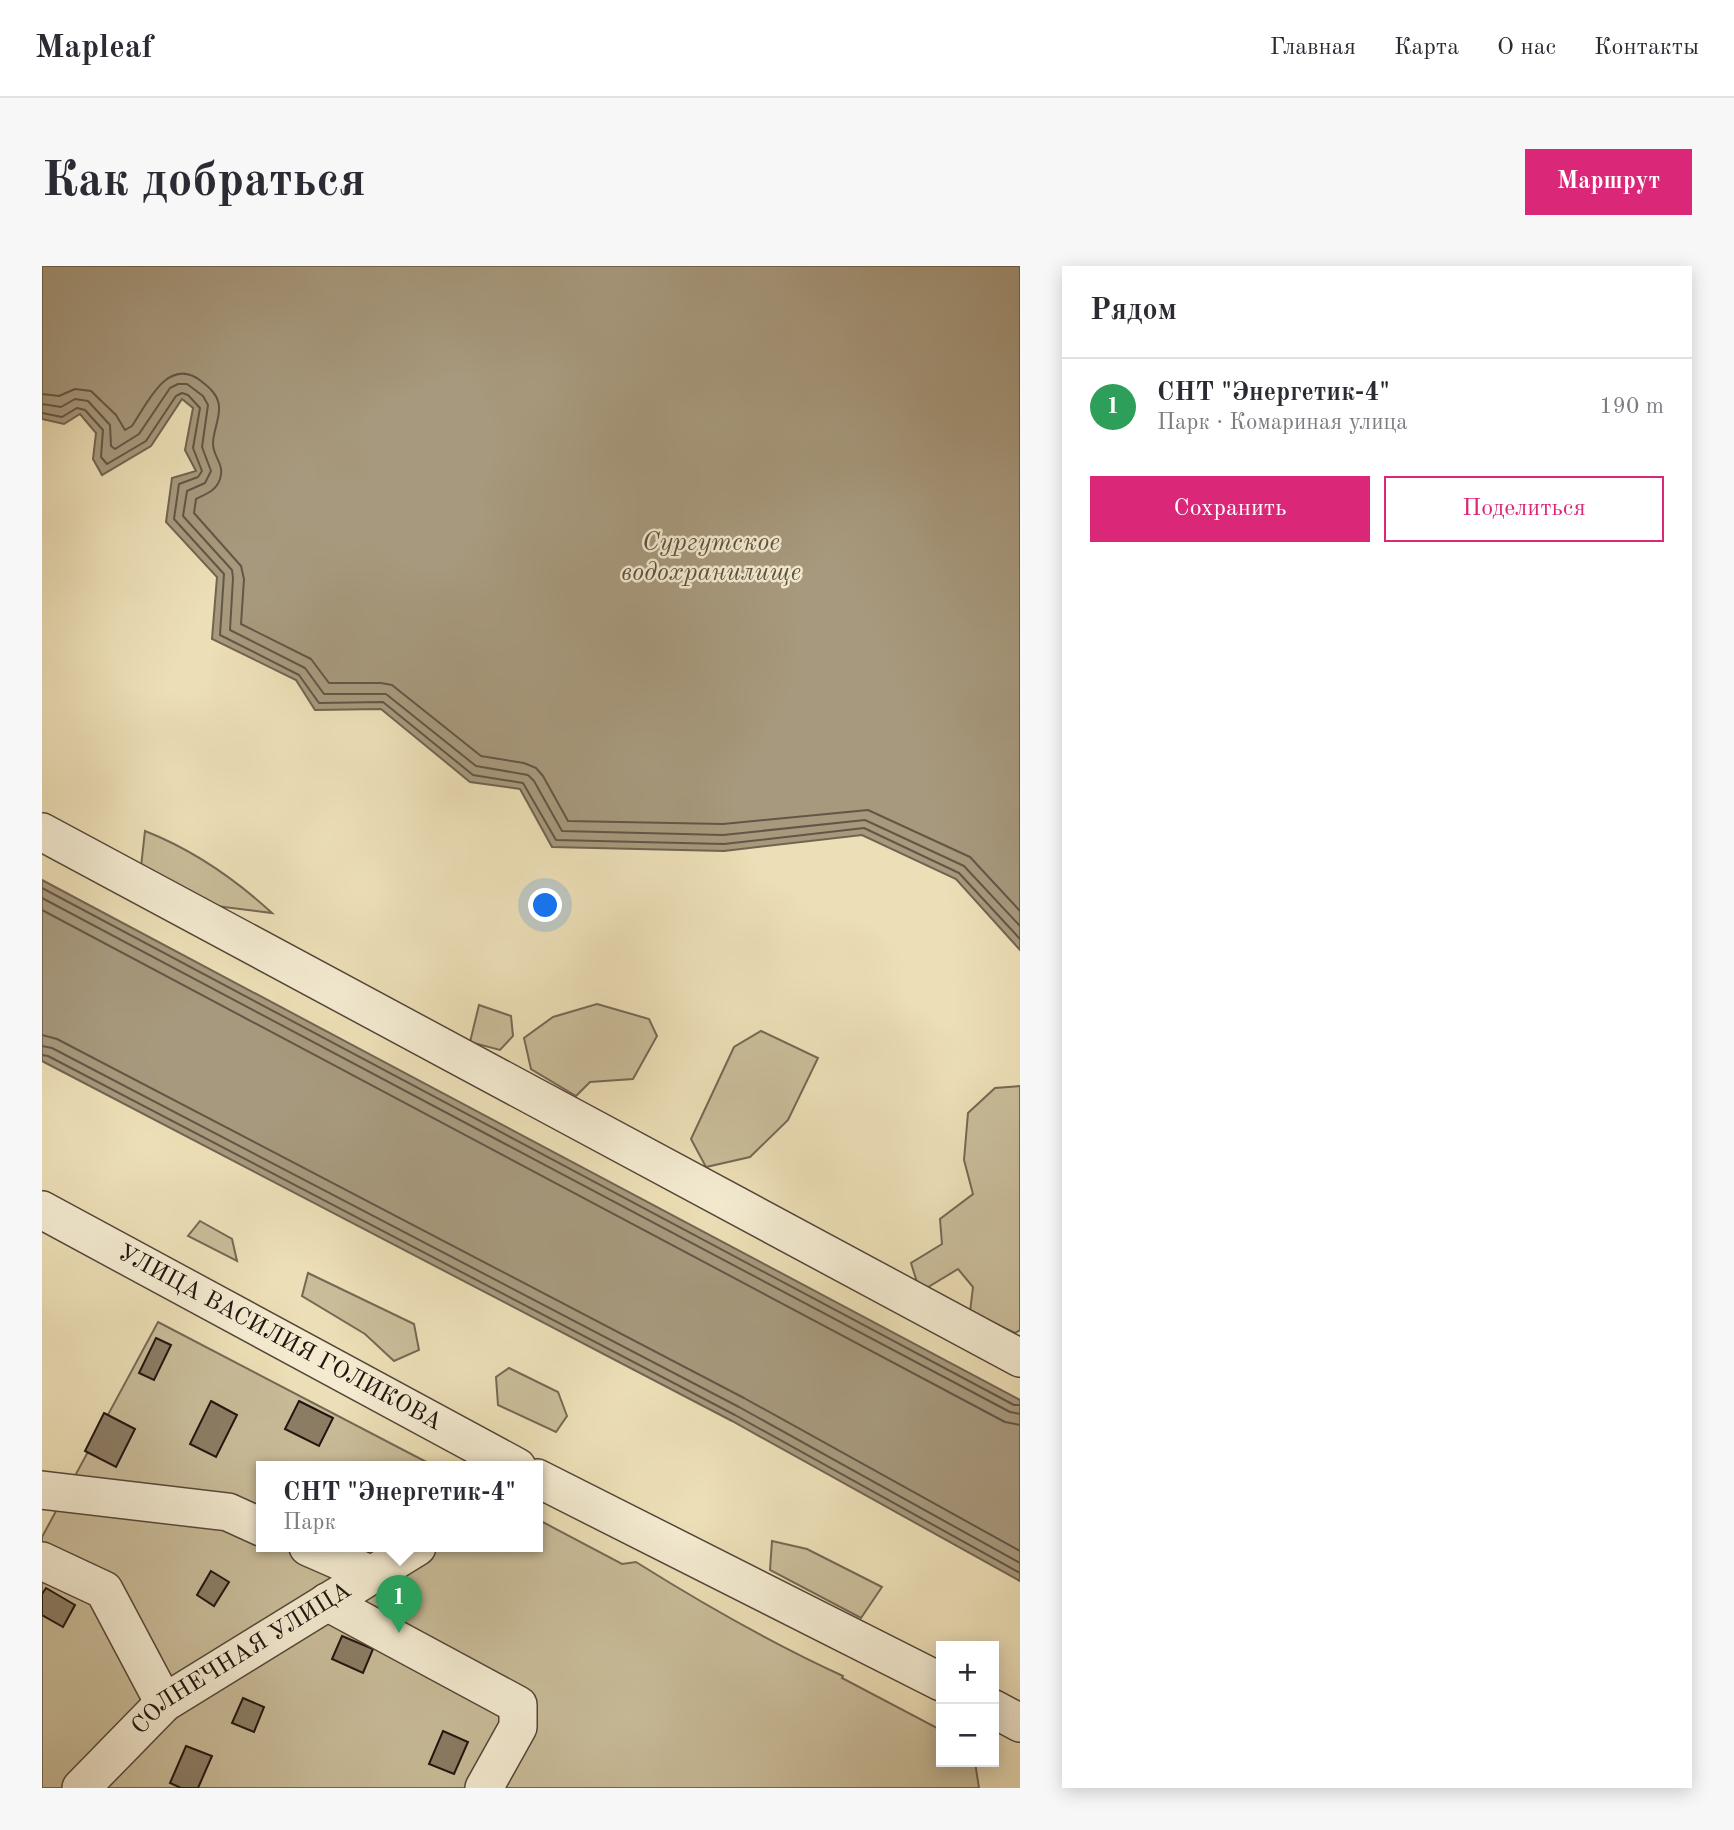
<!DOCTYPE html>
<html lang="ru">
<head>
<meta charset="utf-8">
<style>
	:root { --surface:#fff; --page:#f7f7f7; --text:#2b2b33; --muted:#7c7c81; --line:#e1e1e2; --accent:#db2777 }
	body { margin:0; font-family:"Old Standard TT",serif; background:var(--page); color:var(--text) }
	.controls { position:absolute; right:21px; bottom:21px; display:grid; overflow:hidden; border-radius:0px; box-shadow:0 4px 18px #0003 }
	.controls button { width:63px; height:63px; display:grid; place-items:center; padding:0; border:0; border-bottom:2px solid var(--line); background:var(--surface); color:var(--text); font:35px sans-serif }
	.you { position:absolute; left:504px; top:640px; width:24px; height:24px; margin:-18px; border:5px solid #fff; border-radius:50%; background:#1a73e8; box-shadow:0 0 0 10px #1a73e833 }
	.badge { display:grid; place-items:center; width:46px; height:46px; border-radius:50%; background:var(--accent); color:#fff; font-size:23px; font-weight:700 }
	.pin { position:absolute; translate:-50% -58px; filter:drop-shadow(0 2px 4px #0008) }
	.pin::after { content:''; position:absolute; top:37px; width:24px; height:21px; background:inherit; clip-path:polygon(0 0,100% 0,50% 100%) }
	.popup { position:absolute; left:214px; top:1195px; width:287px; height:91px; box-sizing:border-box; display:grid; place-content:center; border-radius:0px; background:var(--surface); filter:drop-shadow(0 2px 5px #0005); font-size:23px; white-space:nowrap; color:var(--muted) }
	.popup b { font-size:26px; color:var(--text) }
	.popup::after { content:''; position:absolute; left:50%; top:100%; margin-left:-14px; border:14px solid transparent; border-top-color:var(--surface) }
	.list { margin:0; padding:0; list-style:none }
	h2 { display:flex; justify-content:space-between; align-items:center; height:91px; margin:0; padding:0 28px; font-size:30px }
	h2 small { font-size:23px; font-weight:400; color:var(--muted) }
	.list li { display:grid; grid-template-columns:46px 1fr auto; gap:21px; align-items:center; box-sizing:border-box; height:98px; padding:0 28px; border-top:2px solid var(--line) }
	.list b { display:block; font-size:26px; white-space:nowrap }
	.list p { margin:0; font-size:23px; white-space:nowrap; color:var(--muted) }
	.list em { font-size:23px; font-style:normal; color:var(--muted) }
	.actions { display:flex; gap:14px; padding:21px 28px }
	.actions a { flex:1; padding:16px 0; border:2px solid var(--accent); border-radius:0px; text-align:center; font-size:24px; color:var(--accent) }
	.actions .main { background:var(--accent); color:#fff }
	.map { position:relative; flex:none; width:978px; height:1522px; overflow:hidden; border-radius:0px }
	header { display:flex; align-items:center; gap:42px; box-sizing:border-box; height:98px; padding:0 35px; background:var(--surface); border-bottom:2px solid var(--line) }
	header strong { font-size:33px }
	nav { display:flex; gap:38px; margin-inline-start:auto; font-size:24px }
	.intro { display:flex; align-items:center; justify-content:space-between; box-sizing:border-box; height:168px; padding:0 42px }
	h1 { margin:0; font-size:49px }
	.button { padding:18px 32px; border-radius:0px; background:var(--accent); color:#fff; font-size:24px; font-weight:700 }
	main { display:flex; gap:42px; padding:0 42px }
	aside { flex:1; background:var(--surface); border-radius:0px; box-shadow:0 4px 18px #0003 }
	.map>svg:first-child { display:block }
</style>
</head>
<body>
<header>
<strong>Mapleaf</strong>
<nav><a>Главная</a><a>Карта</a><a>О нас</a><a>Контакты</a></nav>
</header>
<div class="intro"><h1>Как добраться</h1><a class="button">Маршрут</a></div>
<main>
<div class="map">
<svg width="978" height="1522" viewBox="0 0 978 1522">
	<rect width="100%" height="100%" fill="#ecdeb6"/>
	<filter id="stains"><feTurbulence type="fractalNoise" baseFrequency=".00286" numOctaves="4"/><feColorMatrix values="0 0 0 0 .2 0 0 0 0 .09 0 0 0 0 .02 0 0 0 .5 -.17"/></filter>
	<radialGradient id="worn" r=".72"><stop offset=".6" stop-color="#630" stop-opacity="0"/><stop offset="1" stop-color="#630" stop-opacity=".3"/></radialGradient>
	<g fill="#c9bc99" stroke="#756854" stroke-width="2">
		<path d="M103 565C149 583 193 613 230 647L174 640 99 601Z"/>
		<path d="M555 738 607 753 615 770 591 813 548 816 534 830 489 803 482 772 511 751Z"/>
		<path d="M437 739 469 750 471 770 458 784 428 776Z"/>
		<path d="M719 765 776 792 746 854 708 891 664 901 649 873 692 781Z"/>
		<path d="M978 820V1064L973 1067 928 1046 931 1021 916 1003 878 1026 869 997 900 978 898 953 931 928 922 894 926 847 953 822Z"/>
		<path d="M158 955 190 973 195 995 146 970Z"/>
		<path d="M266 1007 372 1058 377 1084 352 1095 323 1068 260 1030Z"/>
		<path d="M116 1056 394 1201H219V1281H495V1253L580 1298 594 1296C661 1338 729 1377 801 1410L800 1412 899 1464V1496H933L937 1522H0V1271Z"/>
		<path d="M467 1102 516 1126 525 1150 514 1166 456 1139 454 1111Z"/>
		<path d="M730 1275 765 1283 840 1321 819 1352 728 1304Z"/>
	</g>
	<g fill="#a7997d" stroke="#716451" stroke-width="2">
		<path d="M0 0H978V684L914 613 820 569 682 585 510 581 478 523 428 516 339 443 273 444 254 414 170 373 175 311 124 256 130 212 154 205 143 184 151 142 140 133 109 180 60 209 51 193 54 167 38 148 22 158 0 153Z"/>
		<path d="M0 614 978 1134V1315L690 1155 0 795Z"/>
	</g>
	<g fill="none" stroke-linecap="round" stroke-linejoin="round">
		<g stroke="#645646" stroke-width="2">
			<path d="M0 128 17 130 33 123 49 125 74 149 83 164 90 160C105 138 126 89 159 115 168 122 176 129 177 140 178 153 171 165 171 178 171 191 183 198 178 213 174 225 164 228 154 233L152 247 199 300 202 313 199 358 269 393 287 417H339L350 419 439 490 482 497 494 502 501 510 526 555 681 558 826 544 928 591 978 645"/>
			<path d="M0 138 19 141 33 133 46 135 68 159 69 180 73 183 97 168 128 122 136 118H145L161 130 166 139 160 181 169 205 163 217 145 225 141 250 190 304 191 312 188 364 263 402 282 428H344L434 500 486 509 492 515 520 565 681 569 823 554 922 600 978 660"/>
			<path d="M0 147 20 151 35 142 43 144 61 164 59 191 65 198 104 175 134 130 140 127 146 129 158 142 151 182 160 205 156 211 137 218 132 253 182 308 178 369 257 409 277 437 341 436 431 509 481 517 514 574 682 578 822 562 917 607 978 673"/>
			<path d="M0 622 972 1139H978"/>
			<path d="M0 632 968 1146 978 1148"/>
			<path d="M0 644 963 1156 978 1159"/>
			<path d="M0 769 15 773 702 1132 978 1285"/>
			<path d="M0 780 10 782 697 1141 978 1297"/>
			<path d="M0 789 6 790 693 1149 978 1307"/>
		</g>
	</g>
	<g fill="#8b7d65" stroke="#21140e" stroke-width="2">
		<path d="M114 1072 129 1079 112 1114 97 1107Z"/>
		<path d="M169 1135 195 1149 174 1191 148 1178Z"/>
		<path d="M257 1135 291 1152 277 1180 243 1163Z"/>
		<path d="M62 1147 93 1163 74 1201 43 1185Z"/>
		<path d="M169 1305 187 1316 172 1340 155 1329Z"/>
		<path d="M4 1322 33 1339 21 1361 0 1349V1328Z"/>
		<path d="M300 1370 331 1383 321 1407 290 1393Z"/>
		<path d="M201 1432 222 1441 212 1466 190 1457Z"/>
		<path d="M401 1465 426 1476 412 1508 387 1498Z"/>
		<path d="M144 1480 170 1490 156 1522H139L128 1517Z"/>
	</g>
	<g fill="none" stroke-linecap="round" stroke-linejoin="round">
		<defs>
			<g id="minor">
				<path d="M0 566 978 1092"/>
				<path id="s1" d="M0 944 475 1201"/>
				<path d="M495 1212 899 1416"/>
				<path d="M0 1224 186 1246 219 1261"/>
				<path d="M266 1281 330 1309"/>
				<path d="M0 1295 62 1324 122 1437"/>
				<path d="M285 1336 476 1439V1461L442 1522"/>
				<path d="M952 1443 978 1457"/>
				<path id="s2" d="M39 1522 122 1437 375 1281"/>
			</g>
		</defs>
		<use href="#minor" stroke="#544638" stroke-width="40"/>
		<use href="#minor" stroke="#f3ead0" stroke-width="37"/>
	</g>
	<g text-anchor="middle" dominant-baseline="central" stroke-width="5" stroke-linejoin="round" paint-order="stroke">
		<g font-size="24" fill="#21140e" stroke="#f3ead0">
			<text stroke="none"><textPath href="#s1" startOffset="270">УЛИЦА ВАСИЛИЯ ГОЛИКОВА</textPath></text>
			<text stroke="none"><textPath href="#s2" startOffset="208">СОЛНЕЧНАЯ УЛИЦА</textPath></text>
		</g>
		<g font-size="26" font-style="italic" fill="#5d5040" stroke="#f3ead0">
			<text x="669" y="277">Сургутское<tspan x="669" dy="30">водохранилище</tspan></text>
		</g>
	</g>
	<rect width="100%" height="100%" filter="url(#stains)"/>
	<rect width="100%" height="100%" fill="url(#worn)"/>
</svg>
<div class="controls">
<button>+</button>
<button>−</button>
</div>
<div class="you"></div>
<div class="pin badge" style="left:357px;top:1367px;background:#2e9e5b">1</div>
<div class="popup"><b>СНТ &quot;Энергетик-4&quot;</b>Парк</div>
</div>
<aside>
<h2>Рядом<small></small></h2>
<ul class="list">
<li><span class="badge" style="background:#2e9e5b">1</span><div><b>СНТ &quot;Энергетик-4&quot;</b><p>Парк · Комариная улица</p></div><em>190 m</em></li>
</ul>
<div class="actions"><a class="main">Сохранить</a><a>Поделиться</a></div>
</aside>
</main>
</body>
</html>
